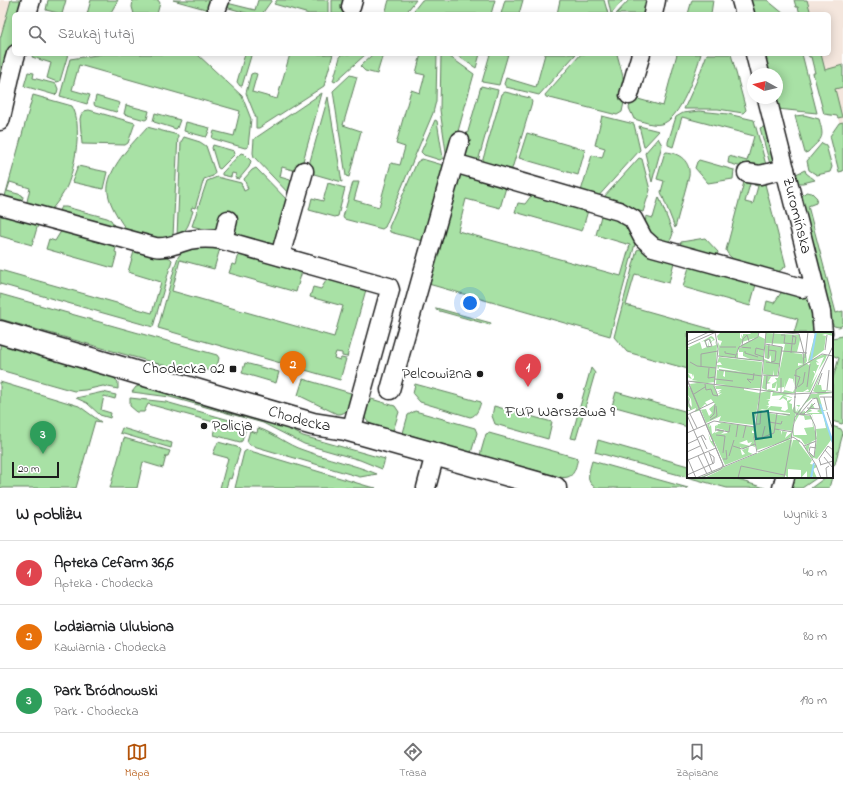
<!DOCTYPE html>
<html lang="pl">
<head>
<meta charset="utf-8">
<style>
	:root { --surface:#fff; --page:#f2f2f2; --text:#202124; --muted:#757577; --line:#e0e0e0; --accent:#b45309 }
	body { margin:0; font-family:"Indie Flower",sans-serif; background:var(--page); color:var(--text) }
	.compass { position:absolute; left:747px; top:68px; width:36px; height:36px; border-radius:50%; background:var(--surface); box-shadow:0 2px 10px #0003; rotate:278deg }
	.scale { position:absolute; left:12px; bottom:10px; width:47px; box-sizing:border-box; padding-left:4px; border:2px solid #1c1c1c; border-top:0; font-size:11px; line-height:14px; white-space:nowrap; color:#1c1c1c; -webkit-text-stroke:3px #fff; paint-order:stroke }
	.you { position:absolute; left:470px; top:303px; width:14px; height:14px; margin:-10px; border:3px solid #fff; border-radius:50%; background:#1a73e8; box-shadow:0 0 0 6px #1a73e833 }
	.badge { display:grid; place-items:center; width:26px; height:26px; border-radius:50%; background:var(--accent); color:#fff; font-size:13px; font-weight:700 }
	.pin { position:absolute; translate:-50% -33px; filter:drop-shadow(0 1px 2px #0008) }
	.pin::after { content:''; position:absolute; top:21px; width:14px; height:12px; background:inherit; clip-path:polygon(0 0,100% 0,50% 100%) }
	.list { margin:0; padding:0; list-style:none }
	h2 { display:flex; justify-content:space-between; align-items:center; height:52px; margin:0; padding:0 16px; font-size:17px }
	h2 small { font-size:13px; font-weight:400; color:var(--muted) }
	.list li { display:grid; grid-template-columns:26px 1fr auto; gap:12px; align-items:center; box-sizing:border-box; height:64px; padding:0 16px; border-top:1px solid var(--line) }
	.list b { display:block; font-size:15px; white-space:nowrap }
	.list p { margin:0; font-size:13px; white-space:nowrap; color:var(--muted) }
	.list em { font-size:13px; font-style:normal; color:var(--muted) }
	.icon { flex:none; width:22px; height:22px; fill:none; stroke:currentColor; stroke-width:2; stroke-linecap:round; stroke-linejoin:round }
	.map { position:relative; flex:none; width:843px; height:488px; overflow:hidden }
	.search { position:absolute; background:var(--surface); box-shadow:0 2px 10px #0003; left:12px; right:12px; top:12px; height:44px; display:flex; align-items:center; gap:10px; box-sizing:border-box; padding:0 14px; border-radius:6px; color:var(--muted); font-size:15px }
	.sheet { height:244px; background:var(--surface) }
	nav { display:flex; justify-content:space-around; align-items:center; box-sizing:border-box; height:56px; border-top:1px solid var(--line); background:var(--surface); font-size:11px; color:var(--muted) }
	nav a { display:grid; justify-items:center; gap:2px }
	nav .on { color:var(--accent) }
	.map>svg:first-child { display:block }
</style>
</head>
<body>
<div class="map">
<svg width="843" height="488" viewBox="0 0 843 488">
	<rect width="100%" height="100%" fill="#fff"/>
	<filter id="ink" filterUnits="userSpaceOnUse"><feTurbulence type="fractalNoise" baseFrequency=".025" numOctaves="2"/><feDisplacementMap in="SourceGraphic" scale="8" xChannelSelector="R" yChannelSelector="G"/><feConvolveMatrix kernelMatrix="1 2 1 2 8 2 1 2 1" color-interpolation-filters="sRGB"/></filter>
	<g filter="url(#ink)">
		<g fill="#f4e6dd">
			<path d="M0 0H11L0 39Z"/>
			<path d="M807 0H843V137L821 54H829V14H811Z"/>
		</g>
		<g fill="#a8e1a5" stroke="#627e60">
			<path d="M11 0H26L22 14H14V42L2 85 0 84V39Z"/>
			<path d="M48 0H66L62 14 46 10Z"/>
			<path d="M91 0H118L110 14H87Z"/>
			<path d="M133 0H158L160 3 157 14H134L132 7Z"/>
			<path d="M173 0H216L209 10Z"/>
			<path d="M258 0H272L264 11 263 14H250L222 6 223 2 255 10Z"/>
			<path d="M277 0H328V14H309L274 4Z"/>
			<path d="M332 0H350L346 14H332Z"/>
			<path d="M389 0H416L405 14H385Z"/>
			<path d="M422 0H495L491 14H411Z"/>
			<path d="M505 0H523L519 14H501Z"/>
			<path d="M560 0H604L608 14H557Z"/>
			<path d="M608 0H623L611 14Z"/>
			<path d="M629 0H653L649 14H616Z"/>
			<path d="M692 0H713L711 14H688Z"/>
			<path d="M749 0H767L784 14H752Z"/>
			<path d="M794 0H807L811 14H800L798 7H796Z"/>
			<path d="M33 54H68L60 81 57 82 47 78 51 63 32 57Z"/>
			<path d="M103 54H197L242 96 251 119 248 147 245 148 214 139 212 138 214 131 234 136 240 111 79 65 72 90 90 95 87 104 60 96 70 59Z"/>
			<path d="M245 54H250L251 56 242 86H240L237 82Z"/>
			<path d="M290 54H333L324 86 259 128H256V118L246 93 251 74 254 73 257 74 252 92 277 99Z"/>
			<path d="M341 54H366L335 82 333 81Z"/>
			<path d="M373 54H383L377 74 365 71 360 66Z"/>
			<path d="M421 54H437L436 101 433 113 385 227 382 229 344 219 343 217 353 182H359L354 200 379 207 391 163 400 165 405 147 396 144 411 90 420 93 425 75 416 73Z"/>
			<path d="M441 54H446L474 74 450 160 447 159 440 110Z"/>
			<path d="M455 54H480L476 68Z"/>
			<path d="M490 54H508L499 85 482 82Z"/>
			<path d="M545 54H576L539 95 506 87 504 84 506 78 536 87Z"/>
			<path d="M581 54H617C623 77 628 88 622 112L617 115 546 97 545 95Z"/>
			<path d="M677 54H701C696 71 680 121 661 124 653 126 642 121 634 119L629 108 637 82 639 81 643 82 638 99 663 106Z"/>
			<path d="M707 54H731L746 110 743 113 718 109H684L698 78Z"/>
			<path d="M763 54H802L817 113 777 109 774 98H777V74H768Z"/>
			<path d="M808 54H821L825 70 843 65V87L835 89 842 117 838 118 837 116 824 114 813 73H815L811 57H809Z"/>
			<path d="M28 72 34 73 33 78 56 84 58 89 57 93 55 95 24 86Z"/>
			<path d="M350 75 357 77 343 125 361 131 349 177 346 176 333 91Z"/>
			<path d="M481 86 498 90 477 165 461 156Z"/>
			<path d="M505 92 530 98 532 102 511 172 481 166 502 94Z"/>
			<path d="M322 93 300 172 282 167 280 177 297 182 291 196 254 157 253 153 254 139Z"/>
			<path d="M33 95 72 106C83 123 75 168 67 186 63 195 57 203 50 211L26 206 30 188 10 182 7 191 22 195 23 197 21 205 4 200Z"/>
			<path d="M96 96 120 103 117 111 116 112 95 106 94 104Z"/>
			<path d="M328 97 342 182 307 172Z"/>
			<path d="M126 105 149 111 147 119 145 120 124 114Z"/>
			<path d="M89 110 135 123 128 143 125 145 82 144 80 119 81 115 84 111Z"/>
			<path d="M699 111 728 114 754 120 766 165 756 171 728 163 729 156 747 161 754 136 682 117 673 147 668 145V142L676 117 683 113Z"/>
			<path d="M155 113 180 120 177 128 176 129 154 122 153 121Z"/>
			<path d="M804 115 819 119C825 140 822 137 808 152L805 153 795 116Z"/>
			<path d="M602 116 634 124 640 150 596 199 581 191 592 155 602 158 605 148 595 145Z"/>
			<path d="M435 120 437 121 443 158 440 160 424 155 421 152Z"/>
			<path d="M186 122 210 128 207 136 206 137 184 131Z"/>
			<path d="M843 122V171L839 172 830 136 839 123Z"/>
			<path d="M639 126 659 131 645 146H644Z"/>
			<path d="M767 126 777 165 770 164 760 128Z"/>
			<path d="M147 127 178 135 173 236 172 238 163 242 128 232C120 221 110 206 108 193 105 170 133 143 147 127Z"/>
			<path d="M527 133 585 150 578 175 519 158Z"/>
			<path d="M184 137 200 142 206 146 215 172 213 176 204 179 195 208 192 207 191 210 193 211C189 223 188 231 177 236L181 142Z"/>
			<path d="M658 138 662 145 652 182 645 153Z"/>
			<path d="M822 143 826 145 832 167 830 172 817 175 809 170 807 161Z"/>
			<path d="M213 145 234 151 235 154 220 169 218 168 212 148Z"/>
			<path d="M666 152C680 153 691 162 689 176L675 228 661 192 664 181 657 179 664 155Z"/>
			<path d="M241 153 244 154 251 161 249 167 239 179 235 178 236 174 232 173 231 177 222 175V173Z"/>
			<path d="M639 158 642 159 650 190 643 212 604 201 603 198Z"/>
			<path d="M422 159 446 166 427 242 390 232 389 227 417 162Z"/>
			<path d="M699 160 734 170 733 179 708 183 695 168 697 162Z"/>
			<path d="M78 166 107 172 103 189 72 182Z"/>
			<path d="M256 168 291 204 278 248 192 226 207 181 217 177 241 183 244 191 248 189 244 179 252 170Z"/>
			<path d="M805 170 806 173 815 180 803 183H798L795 177 796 174Z"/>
			<path d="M461 171 507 184 500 208 466 199 458 231 621 276 630 245 596 235 602 212 622 218 635 238V244L610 336 425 283Z"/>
			<path d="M755 181 762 182 765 184 786 266 774 275C762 271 730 264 726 250L744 182 750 184 745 202 753 204 758 186 754 185Z"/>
			<path d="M328 183 345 188 338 216 335 217 309 210 312 198 323 201Z"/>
			<path d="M534 192 589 207 582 231 515 212 518 203 525 204Z"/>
			<path d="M806 192 812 193 817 198 816 203 808 206 836 313 843 311V325L839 327 834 326 831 322 801 197Z"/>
			<path d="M659 197 673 233C670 244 668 243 657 243L645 225 646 216 653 218Z"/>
			<path d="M61 207H66L107 218 111 220 115 227 59 212V210Z"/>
			<path d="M0 210 39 221 32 245 0 236Z"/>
			<path d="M63 228 117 243 115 252 117 253 113 268 46 249 49 239 55 241Z"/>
			<path d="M705 238 718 252 716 259 679 249 681 242Z"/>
			<path d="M221 245 214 269 180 260 172 291 334 337 343 306 310 297 313 287 321 289 329 276 367 286 347 357 342 356V353L336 352 334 358 340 360 341 358 346 359 340 380 158 328 176 263 178 257 186 247Z"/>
			<path d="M135 248 170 258 172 260 153 327 0 284V270L152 313 161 282 128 272Z"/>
			<path d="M639 249 675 258 669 283 635 274 626 305 725 333H688V369L627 352 614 337 637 250Z"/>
			<path d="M239 254 303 268 296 292 229 273 232 264 236 265Z"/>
			<path d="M690 264 757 281 750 306 683 287Z"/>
			<path d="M783 290 807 295 813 321V333H794L798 319 765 310 767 301 774 303Z"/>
			<path d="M0 294 217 355 219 358 216 371 162 365 0 319Z"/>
			<path d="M436 308 491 323 490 325 436 310Z"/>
			<path d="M843 336V423L842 424 832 421V381L839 358 832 355V338Z"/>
			<path d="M0 344 112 376 118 382V389L103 386 85 390 74 391 0 370Z"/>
			<path d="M245 363 279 372 276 383 242 373Z"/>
			<path d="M591 368 595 373 576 439 571 438Z"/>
			<path d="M303 379 354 394C350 403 349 415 337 414L298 395Z"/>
			<path d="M0 382 79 406 101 422 95 421 76 488H0Z"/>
			<path d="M415 384 481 402C479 408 477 416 470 417L420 402 413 394Z"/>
			<path d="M143 385 279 424 303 436 385 459 382 469 360 460 304 444 263 423 170 397 132 392 136 387Z"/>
			<path d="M103 392 116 395 115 399 104 396 101 410 111 413 110 418 100 415 87 403 76 398Z"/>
			<path d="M616 392 688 412V427L612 406Z"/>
			<path d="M130 398 166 402 247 425 242 441 240 442 214 435 217 423 148 404 144 412H137L130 406Z"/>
			<path d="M368 398 395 406 399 412 393 431C383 428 368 427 364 416Z"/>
			<path d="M494 406 552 422 548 439 495 424 492 416Z"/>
			<path d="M415 411 475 428 477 433 471 453 403 433 408 415Z"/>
			<path d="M832 426 841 429 843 433 835 464 832 467Z"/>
			<path d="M122 428 172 443 171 448 120 433Z"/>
			<path d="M258 428C274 433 287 445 303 450 327 459 353 464 377 474L360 477 250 445 247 441 250 431 257 433Z"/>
			<path d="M489 433 578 458C575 470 574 480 559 477L480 455 486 434Z"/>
			<path d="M124 438 170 451 168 456H166L163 468 143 462 137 488H110Z"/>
			<path d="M598 440 688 466V477H728L765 488H727L595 452Z"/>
			<path d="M218 442 237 447 240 450 231 479 229 478 226 488H220L228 458 213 454Z"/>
			<path d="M247 450 367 486 376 488H235L244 452Z"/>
			<path d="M592 461 688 488H598C584 484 589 472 592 461Z"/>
			<path d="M792 477H818L802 488H789Z"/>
			<path d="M826 477H832L829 488H811Z"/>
		</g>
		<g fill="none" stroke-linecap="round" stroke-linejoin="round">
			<defs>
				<g id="minor">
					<path d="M741 0 745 14"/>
					<path d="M351 7 353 0"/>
					<path d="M217 8 220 0"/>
					<path d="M27 14 31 0"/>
					<path d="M653 14 656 0"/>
					<path d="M755 54 760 74"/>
					<path d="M629 95 641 54"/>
					<path id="s1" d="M767 98 821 312 823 333"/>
					<path d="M0 121C6 99 9 76 16 54"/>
					<path d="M454 163 619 211 633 219 643 238 653 247 802 288 815 286"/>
					<path d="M747 173 760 175 785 169"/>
					<path d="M0 205 155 247C167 249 178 243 189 240 200 238 211 238 222 240L389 287 390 290 351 431"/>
					<path d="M223 240 228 220"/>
					<path d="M280 256 304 171"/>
					<path d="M390 390 460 141"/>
					<path d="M426 488 435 454"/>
					<path d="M782 488 785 477"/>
				</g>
				<g id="tertiary">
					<path id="s2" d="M0 332 226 399 313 424 345 429 555 488"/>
				</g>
			</defs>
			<use href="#minor" stroke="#1c1c1c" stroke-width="21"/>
			<use href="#tertiary" stroke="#1c1c1c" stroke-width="25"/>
			<use href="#minor" stroke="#fff" stroke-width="18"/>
			<use href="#tertiary" stroke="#fff" stroke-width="22"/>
		</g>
	</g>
	<g fill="#1c1c1c" stroke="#fff" stroke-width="1.5">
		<rect x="229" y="365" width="8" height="8" rx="2"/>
		<circle cx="480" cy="374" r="4"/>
		<circle cx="560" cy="396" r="4"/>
		<circle cx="204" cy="426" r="4"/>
	</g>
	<g text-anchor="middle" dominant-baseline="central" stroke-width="4" stroke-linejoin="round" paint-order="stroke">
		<g font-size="16" fill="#1c1c1c" stroke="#fff">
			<text stroke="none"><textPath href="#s1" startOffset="121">Żuromińska</textPath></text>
			<text stroke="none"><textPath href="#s2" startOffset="312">Chodecka</textPath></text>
		</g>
		<g font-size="16" fill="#1c1c1c" stroke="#fff" text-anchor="end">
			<text x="225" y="369">Chodecka 02</text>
			<text x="472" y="374">Pelcowizna</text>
			<text x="560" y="412" text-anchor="middle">FUP Warszawa 9</text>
			<text x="212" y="426" text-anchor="start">Policja</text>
		</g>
	</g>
	<g transform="translate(687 332)">
		<rect width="146" height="146" fill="#fff"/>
		<path d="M34 0H53V6L55 7 54 2 56 5V2H64L62 0H72L71 5 55 10 48 24 51 20V26L63 27 56 24V20H52V16H56L53 14 72 4 78 7 76 28H63L32 24 31 10 33 14 35 9 31 8 30 4ZM124 0H146V4L138 2 135 3 139 4 137 18 125 27V17L124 28 121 29 128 2ZM79 1 112 3 115 12 113 8 110 20 106 21 115 22 117 30 116 22 119 21 120 29 118 32 111 31V34L119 31 123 34V31H120L122 29 135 23H140L138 28 131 39 137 25 129 28 133 30 129 28 132 31 129 30 130 33H132L128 42V39H126L128 42 124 53 131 41 123 60H117L122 59 121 57 116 60H109L107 42 110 36 107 42 108 61 98 63 107 66 96 64 100 66V69L96 66 93 68 85 67 92 68 96 63 85 64 86 60 95 61 97 59 98 47 97 55 91 56V59L84 60V58L83 67H79L83 68 81 70 82 73H79L82 74 80 77 84 74 95 75 94 78 98 79 101 77 100 69 105 67 102 71 105 72V78L108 73 109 80 112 75 109 73H113L110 80 115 75 113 81 123 69 114 80 118 79V82H110L124 84 130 107 129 97 139 96 136 82H125L128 94 125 83 119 81 125 71 128 77H123L125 79 120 81H133L130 79 133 77 129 66H125L115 74 124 62H131L126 59 134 41 130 53H134L135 58H146L139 59V60H142L146 61 132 63 136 78 140 79H135L146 112 144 108 130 127 127 126 130 107 124 110H129V116H128L125 115H128L129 110 123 111 121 120 127 125 126 127 121 121 118 115 122 111 118 113 114 107 106 104V99L90 97 94 99V103L95 99 100 100 98 106 105 100V104L101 107 105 108 104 116 106 108H113L112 111 125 128 123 132 129 133 130 135 126 137 130 146H126L125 143V146H120V139L114 146V138L101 137V146L98 143 97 146H17L38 136 14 146H11L102 108 70 118 67 106 73 61 67 93 32 89 34 84 19 91 14 78 8 80 9 76 2 79 0 78H4L0 73 1 64 3 67 2 72 5 75 4 67 0 62V52L4 58 3 52 10 51 3 49H11L3 48H5L7 46V42L6 45 5 42 1 41 5 47 0 45V18L3 16H0L13 10 15 17 20 15 17 9 14 10 24 4 26 5 28 8 25 9 26 7 23 6 25 10 24 11 22 7 18 10 21 15V9L22 15 29 13 28 8 30 13 28 50 13 52H26L31 64 28 66 35 61 31 62 34 59 30 60 35 57H29L28 54 39 53 29 52 30 38 37 39 36 44 38 45V39L32 38V37L56 40 32 35 31 38 30 33H35L33 30 30 31 32 25 75 30 74 56H57V58L72 61 81 59 75 56 77 43 88 45H84L81 50 84 51 79 52 80 58 82 57 89 59 90 50 88 56H85V52L90 49 88 46H91L98 12 78 11ZM102 46 106 47 108 56 106 60 97 58ZM24 67 28 72 22 77 25 81 22 84 19 77 12 78 18 72 21 74 18 70ZM73 77 103 81V82L93 81 101 84 92 83 72 79H77ZM109 81H110L107 92 112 83 117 84 118 88 125 87 126 95 117 96 120 103H107L106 93ZM78 13 96 15 90 44H87V38L86 44 80 43 81 38 80 43 76 42 77 27 84 30V23L82 27 78 26ZM31 90 67 95V100L65 98V101H67L68 115 63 113 65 110 61 111 60 108 52 111 63 114 56 117 53 115 55 123 58 122 55 118 62 115 61 120 66 122 38 133 27 109V115L23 109 21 101 24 109H26L20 93 23 91 22 95 24 93 25 102 28 100V94L30 93 28 101 34 98 37 100 34 102 41 101 37 98 29 96 31 92H34Z" fill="#a8e1a5" fill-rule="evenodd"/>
		<path fill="none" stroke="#97d6f9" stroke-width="2" d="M124 28 129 0M133 72 146 111M124 146 127 131"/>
		<path fill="none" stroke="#a4a4a4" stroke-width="1" d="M88 0 112 2M112 2 117 21M94 3H98L97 11 108 12 109 5 105 4M18 8 20 15 25 14 22 7 18 9M0 10 22 0M0 13 29 0M55 13 56 7 60 3 62 9M85 13 87 0M33 15H49M52 15 64 16M81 18 89 19 88 29 84 30M138 18 140 3M38 19V21L49 23M58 19V21L71 25M95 19 120 21M104 21 106 3M116 21 117 33M31 24 77 29M77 25 68 22 69 16 77 18M48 26 52 15 71 5 72 0M118 26 121 0M81 27 82 12M3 30 10 34 29 36M79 30 93 32M14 35V22L31 19M22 36 21 46 28 45M32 38 75 44M76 43 91 44 95 15 78 12M107 43 113 45 109 57M94 46V60M0 47 37 135M28 47 46 49M0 48 36 133 34 137 14 146M0 49 105 62 146 60M64 51 60 47 66 48 67 41M18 52 19 58 24 57 26 63 31 64 27 54 31 17 28 0M131 53 135 41M74 54 79 0M111 55 116 51 118 40M120 55 123 32M79 57 80 44M140 58 142 38M7 62 18 55M108 64 107 80 111 82M0 65 4 78M133 65H146M137 65 140 78M108 66 109 38 135 22 146 24M125 68 113 82H117L128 71M120 76 133 77 130 66 125 67M71 79 103 83M140 80 146 98M3 82 10 96M109 82 123 83 128 94 129 109 117 114M0 83 25 140M0 83 27 70M23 86 27 82 28 72M23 88 30 84 29 74M82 90 94 92 95 89M69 92H73L74 79M88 97 106 100M28 98 37 99 29 97M37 99 42 100 43 93M0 101 27 89 68 95M29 103 38 104 36 121M14 104 20 117M49 105 51 92M67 105 74 106 87 101 90 81M106 105 115 111 129 133 134 146M10 106 16 103 19 108M56 106 59 93M75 106 78 94M0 112 11 107M46 114 55 117 68 112M138 118 146 127M0 120 13 114M22 120 26 132M70 120 67 106 74 54M71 120 106 105M11 124 20 142M42 124 47 108M0 125 9 146 70 121M127 125 122 120 123 115 129 116M127 125 129 109M137 125 145 135M36 127H40L39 118M1 128 29 116M133 133 146 129M134 133 132 127 141 114 146 118M0 143 27 131V125L23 122M51 146 54 134 97 143M97 146 108 85 121 67 146 14M140 146 139 136 142 134"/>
		<path fill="#0f766e" fill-opacity="0.15" stroke="#0f766e" stroke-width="2" d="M81 79 84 105 69 107 66 81Z"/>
		<rect width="146" height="146" fill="none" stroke="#1c1c1c" stroke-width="2"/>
	</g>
</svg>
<svg class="compass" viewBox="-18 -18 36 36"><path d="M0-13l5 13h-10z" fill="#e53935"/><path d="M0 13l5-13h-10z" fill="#757577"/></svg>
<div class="scale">20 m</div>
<div class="you"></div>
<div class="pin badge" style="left:528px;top:387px;background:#e0444e">1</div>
<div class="pin badge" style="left:293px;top:384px;background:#e8710a">2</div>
<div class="pin badge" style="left:43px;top:454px;background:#2e9e5b">3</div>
<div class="search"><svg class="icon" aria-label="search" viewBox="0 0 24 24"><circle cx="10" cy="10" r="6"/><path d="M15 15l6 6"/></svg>Szukaj tutaj</div>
</div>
<section class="sheet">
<h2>W pobliżu<small>Wyniki: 3</small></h2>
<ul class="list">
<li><span class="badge" style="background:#e0444e">1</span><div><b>Apteka Cefarm 36,6</b><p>Apteka · Chodecka</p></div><em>40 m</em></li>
<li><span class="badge" style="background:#e8710a">2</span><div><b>Lodziarnia Ulubiona</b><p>Kawiarnia · Chodecka</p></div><em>80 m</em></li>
<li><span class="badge" style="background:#2e9e5b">3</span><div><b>Park Bródnowski</b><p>Park · Chodecka</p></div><em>190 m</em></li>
</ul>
</section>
<nav>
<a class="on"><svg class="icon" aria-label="map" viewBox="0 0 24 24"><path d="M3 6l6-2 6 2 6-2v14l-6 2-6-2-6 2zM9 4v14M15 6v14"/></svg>Mapa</a>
<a><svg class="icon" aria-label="directions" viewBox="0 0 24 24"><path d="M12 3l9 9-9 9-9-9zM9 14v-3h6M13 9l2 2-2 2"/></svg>Trasa</a>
<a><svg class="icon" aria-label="saved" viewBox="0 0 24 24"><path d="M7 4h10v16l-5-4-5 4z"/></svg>Zapisane</a>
</nav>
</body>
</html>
